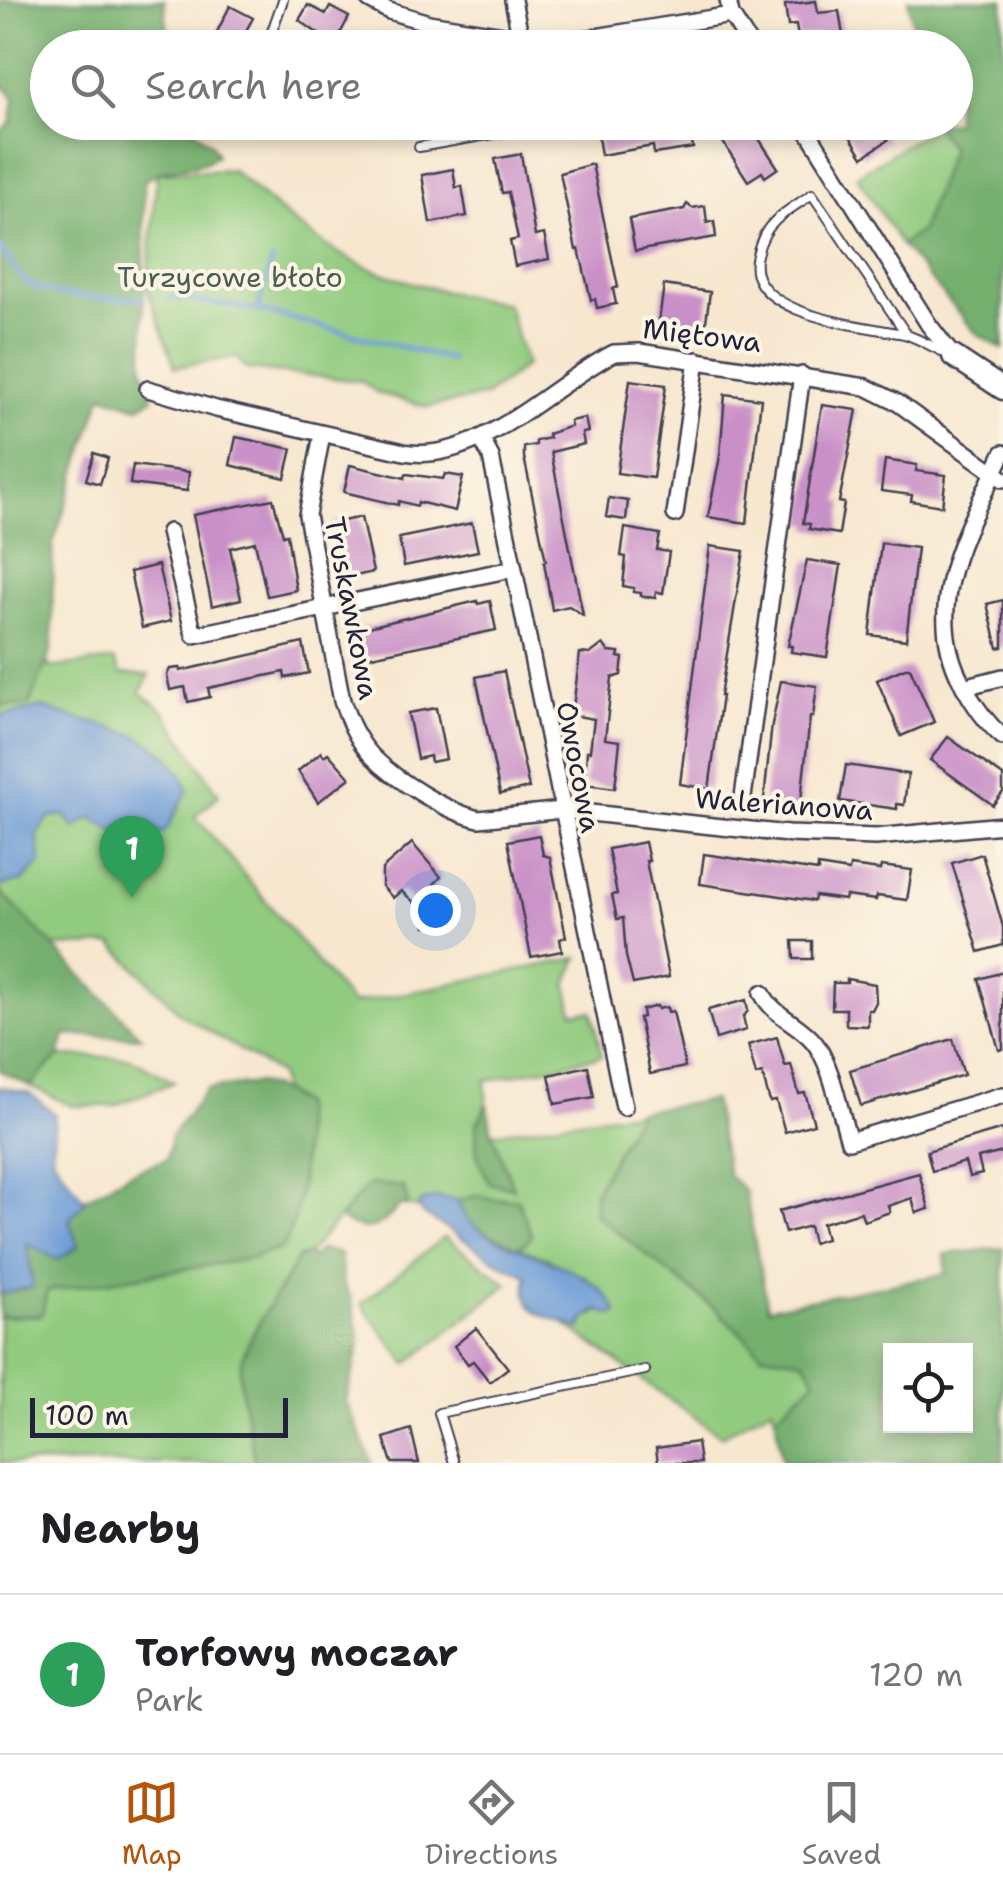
<!DOCTYPE html>
<html lang="en">
<head>
<meta charset="utf-8">
<style>
	:root { --surface:#fff; --page:#f6f6f6; --text:#202124; --muted:#757577; --line:#e0e0e0; --accent:#b45309 }
	body { margin:0; font-family:"Shantell Sans",sans-serif; background:var(--page); color:var(--text) }
	.controls { position:absolute; right:30px; bottom:30px; display:grid; overflow:hidden; border-radius:0px; box-shadow:0 5px 15px #0003 }
	.controls button { width:90px; height:90px; display:grid; place-items:center; padding:0; border:0; border-bottom:2px solid var(--line); background:var(--surface); color:var(--text); font:50px sans-serif }
	.scale { position:absolute; left:30px; bottom:25px; width:258px; box-sizing:border-box; padding-left:10px; border:5px solid #22223b; border-top:0; font-size:28px; line-height:35px; white-space:nowrap; color:#22223b; -webkit-text-stroke:8px #fcf5e5; paint-order:stroke }
	.you { position:absolute; left:435px; top:910px; width:35px; height:35px; margin:-25px; border:8px solid #fff; border-radius:50%; background:#1a73e8; box-shadow:0 0 0 15px #1a73e833 }
	.badge { display:grid; place-items:center; width:65px; height:65px; border-radius:50%; background:var(--accent); color:#fff; font-size:32px; font-weight:700 }
	.pin { position:absolute; translate:-50% -82px; filter:drop-shadow(0 2px 5px #0008) }
	.pin::after { content:''; position:absolute; top:52px; width:35px; height:30px; background:inherit; clip-path:polygon(0 0,100% 0,50% 100%) }
	.list { margin:0; padding:0; list-style:none }
	h2 { display:flex; justify-content:space-between; align-items:center; height:130px; margin:0; padding:0 40px; font-size:42px }
	h2 small { font-size:32px; font-weight:400; color:var(--muted) }
	.list li { display:grid; grid-template-columns:65px 1fr auto; gap:30px; align-items:center; box-sizing:border-box; height:160px; padding:0 40px; border-top:2px solid var(--line) }
	.list b { display:block; font-size:38px; white-space:nowrap }
	.list p { margin:0; font-size:32px; white-space:nowrap; color:var(--muted) }
	.list em { font-size:32px; font-style:normal; color:var(--muted) }
	.icon { flex:none; width:55px; height:55px; fill:none; stroke:currentColor; stroke-width:2; stroke-linecap:round; stroke-linejoin:round }
	.map { position:relative; flex:none; width:1003px; height:1463px; overflow:hidden }
	.search { position:absolute; background:var(--surface); box-shadow:0 5px 15px #0003; left:30px; right:30px; top:30px; height:110px; display:flex; align-items:center; gap:25px; box-sizing:border-box; padding:0 35px; border-radius:55px; color:var(--muted); font-size:38px }
	.sheet { height:290px; background:var(--surface) }
	nav { display:flex; justify-content:space-around; align-items:center; box-sizing:border-box; height:140px; border-top:2px solid var(--line); background:var(--surface); font-size:28px; color:var(--muted) }
	nav a { display:grid; justify-items:center; gap:5px }
	nav .on { color:var(--accent) }
	.map>svg:first-child { display:block }
</style>
</head>
<body>
<div class="map">
<svg width="1003" height="1463" viewBox="0 0 1003 1463">
	<rect width="100%" height="100%" fill="#fcf5e5"/>
	<filter id="ink" filterUnits="userSpaceOnUse"><feTurbulence type="fractalNoise" baseFrequency=".01" numOctaves="2"/><feDisplacementMap in="SourceGraphic" scale="20" xChannelSelector="R" yChannelSelector="G"/><feConvolveMatrix kernelMatrix="1 2 1 2 8 2 1 2 1" color-interpolation-filters="sRGB"/></filter>
	<filter id="wash" filterUnits="userSpaceOnUse"><feTurbulence type="fractalNoise" baseFrequency=".0048" numOctaves="4" result="noise"/><feDisplacementMap in="SourceGraphic" scale="40" xChannelSelector="R" yChannelSelector="G"/><feGaussianBlur stdDeviation="2.25" result="paint"/><feColorMatrix in="noise" values="0 0 0 0 0 0 0 0 0 0 0 0 0 0 0 0 0 1.4 0 .05"/><feComposite in="paint" operator="in"/></filter>
	<g filter="url(#wash)">
		<rect width="100%" height="100%" fill="#f7e7cf"/>
		<g fill="#91cb7f" stroke="#5a765d" stroke-width="2.5">
			<path d="M936 125 951 149 921 231 901 245 857 176Z"/>
			<path d="M232 170C270 204 323 250 371 269 415 286 461 296 507 304L526 365 486 396 428 407 378 393 361 381 247 369 236 357 175 367 147 288 157 173Z"/>
			<path d="M114 660 121 674 150 675 140 692 165 712 219 795 195 816 352 1004 578 958 567 984 573 1013 592 1011 602 1056 485 1081 487 1104 476 1126 477 1155 513 1187 492 1133 639 1111 595 1191V1214L718 1311 762 1354 804 1359 816 1380 775 1416 772 1407 721 1436 563 1323 581 1329 586 1318 603 1310 586 1276 569 1273 548 1258 516 1247 523 1245 505 1198 495 1200 477 1195 458 1201 437 1197 422 1202 420 1209 408 1206 403 1187 369 1184 308 1254 297 1258C285 1284 241 1343 240 1370 240 1399 251 1434 255 1463H0V1317L41 1315 46 1291 248 1259 282 1248C305 1208 304 1149 301 1104L282 1091 279 1074 181 1014 112 944 39 948 0 918V674L49 664 50 668Z"/>
			<path d="M59 1056 130 1058 174 1082 113 1106H72L30 1086Z"/>
			<path d="M444 1237 508 1284 407 1364 361 1304Z"/>
		</g>
		<g fill="#74af6e" stroke="#4b6854" stroke-width="2.5" fill-rule="evenodd">
			<path d="M0 0H164L168 33 185 47 48 48V122L187 123 211 144 217 155C194 174 166 163 144 181L143 367 153 398 138 407 102 395 53 544 52 649 29 705 0 706V132L11 122 14 97 0 83Z"/>
			<path d="M908 0H1003V349L976 333 901 245 921 231 951 149 934 123 956 122V48L917 47Z"/>
			<path d="M0 891 141 1037 65 1035 59 1056 30 1086 0 1071Z"/>
			<path d="M257 1083 282 1091 301 1104C304 1149 305 1208 282 1248L248 1259 47 1291 42 1315 0 1317V1294L32 1287 26 1242 69 1220 85 1199 130 1173 167 1159 171 1136 207 1089Z"/>
			<path d="M713 1100 728 1175 745 1191 768 1308 946 1274 945 1254 1003 1248V1463H783L775 1416 816 1380 804 1360 762 1354 718 1311 595 1214V1191L639 1111ZM890 1350H966V1426H890Z"/>
			<path d="M487 1104 492 1133 513 1188 489 1183 477 1155 476 1126Z"/>
			<path d="M369 1184 404 1187 408 1206H399C380 1230 365 1236 339 1218Z"/>
			<path d="M477 1195 495 1200 518 1199 532 1236 523 1245 516 1247C494 1233 464 1232 458 1201Z"/>
			<path d="M321 1249 340 1254 343 1285 351 1297 360 1342 346 1401 372 1463H255C251 1435 240 1397 240 1370 241 1343 285 1284 298 1258L308 1254 312 1258Z"/>
		</g>
		<g fill="#6d9cd6" stroke="#485f88" stroke-width="2.5">
			<path d="M43 707C98 731 163 723 188 790L166 831 137 844 91 818 74 828 65 815 49 817 37 835 41 863 22 881 0 886V716Z"/>
			<path d="M0 1087 29 1093 55 1114 52 1157 85 1201 69 1220 78 1246 58 1260 27 1243 33 1287 0 1294Z"/>
			<path d="M437 1197 458 1201C468 1254 594 1252 617 1313L612 1315 598 1310 586 1318 579 1329C549 1313 519 1320 527 1276L501 1264 421 1212 418 1207 421 1202Z"/>
		</g>
		<g fill="none" stroke-linecap="round" stroke-linejoin="round">
			<g stroke="#6d9cd6" stroke-width="5">
				<path d="M0 247C7 257 14 271 24 280 48 300 113 299 144 298"/>
				<path d="M168 297 258 310 452 360"/>
				<path d="M258 310 272 260"/>
			</g>
		</g>
		<g id="blocks">
			<g fill="#c990c8">
				<path d="M816 1 818 13 839 11 845 48H822L821 34 798 37 796 25 788 26 785 5Z"/>
				<path d="M308 5 326 14 330 7 349 17 334 45 299 20Z"/>
				<path d="M230 6 253 18 239 43 217 32Z"/>
				<path d="M611 122H688L693 148 654 154 653 146 601 155 597 131 612 129Z"/>
				<path d="M710 122H748L778 168 765 177 762 172 748 181Z"/>
				<path d="M841 122H877L888 140 863 157Z"/>
				<path d="M521 154 535 236 544 234 549 259 515 266 510 241 518 239 508 192 502 193 495 159Z"/>
				<path d="M592 164 618 287 613 289 616 304 597 308 595 299 591 300 579 249 576 250 560 173Z"/>
				<path d="M453 169 456 188 462 186 467 216 430 223 422 175Z"/>
				<path d="M687 204 692 208 705 206 707 223 714 221 716 237 635 251 629 219 684 209Z"/>
				<path d="M664 285 710 292 705 329 699 328 698 333 658 328Z"/>
				<path d="M630 380 666 385 653 478 617 473Z"/>
				<path d="M725 394 761 399 747 523 708 517 720 456Z"/>
				<path d="M822 405 857 410 839 502 844 503 839 534 809 529 810 524 803 523Z"/>
				<path d="M585 418 588 432 582 433 584 444 551 452 583 615 569 606 552 610 544 562 546 561 524 457V447L536 445V441L549 438 548 434 571 426 570 421Z"/>
				<path d="M236 437 292 449 285 478 230 465Z"/>
				<path d="M94 453 108 458 100 484 86 480Z"/>
				<path d="M885 460 917 465 916 471 946 475 942 506 911 501 912 495 881 491Z"/>
				<path d="M133 465 189 472 187 491 130 484Z"/>
				<path d="M350 465 405 478 406 474 443 479 445 474 463 477 455 511 418 502 417 506 399 501 398 505 344 492Z"/>
				<path d="M609 498 628 501 626 520 606 517Z"/>
				<path d="M273 499 283 535 287 534 296 590 267 596 255 542 230 548 241 599 212 606 193 515Z"/>
				<path d="M361 517 373 572 346 578 334 523Z"/>
				<path d="M472 523 478 551 404 566 399 538Z"/>
				<path d="M625 528 660 534 657 550 669 552 663 593 656 592 655 598 641 596V593L633 592 634 588 623 586 626 557 621 556Z"/>
				<path d="M881 543 917 548 906 640 870 635Z"/>
				<path d="M710 546 744 551 720 696H722L709 789 680 784Z"/>
				<path d="M807 560 841 565 827 657 791 652 792 646H788Z"/>
				<path d="M158 565 171 621 142 628 130 572Z"/>
				<path d="M1003 600V647L998 648 987 604Z"/>
				<path d="M477 601 478 604 490 601 496 630 362 658 356 630Z"/>
				<path d="M303 643 309 673 285 678 284 672 208 688 210 697 188 702 185 687 170 690 167 675 170 669 180 668V671Z"/>
				<path d="M603 644 609 652 619 653 618 657 623 658 621 675 612 678 605 739 620 741 615 788 585 784 587 751H590L594 719 572 715 580 653 590 654Z"/>
				<path d="M905 668H910L934 722 901 736 877 680Z"/>
				<path d="M504 671 529 788 500 794 476 677Z"/>
				<path d="M781 681 817 686 813 717H810L800 810 769 805 770 800 764 799 772 724Z"/>
				<path d="M436 708 446 759 431 762 430 756 417 759 408 713Z"/>
				<path d="M948 737 1003 776V792L993 805 930 760Z"/>
				<path d="M321 752 324 756 328 753 350 778 318 802 298 771Z"/>
				<path d="M846 765 908 774 904 805 897 804V809L840 801Z"/>
				<path d="M539 835 543 855 550 857 566 937 560 939 562 951 531 957 508 841Z"/>
				<path d="M645 842 649 861H646L669 977 633 984 626 956 623 918 617 919 612 895 617 894 608 849Z"/>
				<path d="M412 843 441 877 434 884 445 922 426 926 423 914 413 901 401 891 393 898 382 886V869Z"/>
				<path d="M704 854 818 871V866L849 871 850 866 880 870 881 866 912 870 907 900 877 896 876 900 846 896 845 900 815 896 814 901 700 884Z"/>
				<path d="M982 854 1003 927V945L979 952 952 863Z"/>
				<path d="M793 941H812V959H794Z"/>
				<path d="M1003 972V1049L999 1050 979 979Z"/>
				<path d="M847 979 875 984 876 1002 872 1010H868V1026L846 1025V1009H832L833 983H847Z"/>
				<path d="M746 1000 748 1011 743 1017 746 1030 716 1039 708 1010Z"/>
				<path d="M657 1006 658 1009 667 1007 668 1012 673 1011 685 1067 650 1074 639 1018 643 1017 642 1010Z"/>
				<path d="M777 1037 785 1066 791 1065 799 1094 805 1093 814 1124 785 1132 776 1101 770 1102 762 1073 756 1075 748 1045Z"/>
				<path d="M953 1039 964 1075 861 1106 850 1070Z"/>
				<path d="M588 1066 594 1097 555 1104 549 1075Z"/>
				<path d="M1003 1129V1152L978 1158 982 1174 969 1177 965 1162 932 1171 927 1151Z"/>
				<path d="M919 1173 929 1209 916 1213 912 1198 888 1206 890 1212 864 1221 861 1212 822 1223 826 1239 813 1243 809 1226 785 1233 779 1211Z"/>
				<path d="M476 1328 508 1368 490 1382 473 1361 468 1364 454 1346Z"/>
				<path d="M411 1429 419 1463H392L384 1438Z"/>
				<path d="M697 1442 700 1463H658L656 1448Z"/>
			</g>
		</g>
	</g>
	<g filter="url(#ink)">
		<use href="#blocks" fill-opacity="0" stroke="#424051" stroke-width="2.5"/>
		<g fill="none" stroke-linecap="round" stroke-linejoin="round">
			<defs>
				<g id="service">
					<path d="M266 48 283 0"/>
					<path d="M419 147 516 130 531 122"/>
					<path d="M907 335 812 194C800 203 785 211 775 221 765 230 760 242 757 255 741 316 866 326 904 334 918 338 932 347 946 353"/>
					<path d="M454 1463 439 1413 645 1370"/>
				</g>
				<g id="minor">
					<path d="M369 0 389 11 429 23 541 41H570L731 15"/>
					<path d="M513 0 521 40"/>
					<path d="M728 0 731 15 752 48"/>
					<path d="M802 122 929 325 953 356"/>
					<path d="M148 389 216 409 404 452C477 466 552 384 614 353L639 352 866 387 898 403 1003 479"/>
					<path d="M322 434 307 515 342 701C349 721 357 740 372 756 395 780 447 812 479 819L562 810 788 834 876 837 1003 825"/>
					<path d="M481 438 491 457 624 1107"/>
					<path d="M1003 453C970 526 920 601 961 681 972 702 985 722 1003 737"/>
					<path d="M675 514 697 360"/>
					<path d="M169 532 194 635 512 569"/>
					<path d="M964 687 1003 677"/>
					<path d="M743 797 802 375"/>
					<path d="M762 993C773 1016 799 1023 814 1042 832 1064 840 1113 849 1141L1003 1095"/>
				</g>
				<path id="tertiary" d="M953 356 1003 389"/>
			</defs>
			<use href="#service" stroke="#424051" stroke-width="12"/>
			<use href="#minor" stroke="#424051" stroke-width="20"/>
			<use href="#tertiary" stroke="#424051" stroke-width="25"/>
			<use href="#service" stroke="#fff" stroke-width="8"/>
			<use href="#minor" stroke="#fff" stroke-width="15"/>
			<use href="#tertiary" stroke="#fff" stroke-width="20"/>
		</g>
	</g>
	<g text-anchor="middle" dominant-baseline="central" stroke-width="8" stroke-linejoin="round" paint-order="stroke">
		<g font-size="28" fill="#495d53" stroke="#fcf5e5">
			<text x="230" y="277">Turzycowe błoto</text>
		</g>
		<g font-size="28" fill="#22223b" stroke="#fcf5e5">
			<text transform="translate(702 335) rotate(7)">Miętowa</text>
			<text transform="translate(352 608) rotate(79)">Truskawkowa</text>
			<text transform="translate(579 767) rotate(79)">Owocowa</text>
			<text transform="translate(784 804) rotate(4)">Walerianowa</text>
		</g>
	</g>
</svg>
<div class="controls">
<button><svg class="icon" aria-label="locate" viewBox="0 0 24 24"><circle cx="12" cy="12" r="6"/><path d="M12 2v4M12 18v4M2 12h4M18 12h4"/></svg></button>
</div>
<div class="scale">100 m</div>
<div class="you"></div>
<div class="pin badge" style="left:132px;top:898px;background:#2e9e5b">1</div>
<div class="search"><svg class="icon" aria-label="search" viewBox="0 0 24 24"><circle cx="10" cy="10" r="6"/><path d="M15 15l6 6"/></svg>Search here</div>
</div>
<section class="sheet">
<h2>Nearby<small></small></h2>
<ul class="list">
<li><span class="badge" style="background:#2e9e5b">1</span><div><b>Torfowy moczar</b><p>Park</p></div><em>120 m</em></li>
</ul>
</section>
<nav>
<a class="on"><svg class="icon" aria-label="map" viewBox="0 0 24 24"><path d="M3 6l6-2 6 2 6-2v14l-6 2-6-2-6 2zM9 4v14M15 6v14"/></svg>Map</a>
<a><svg class="icon" aria-label="directions" viewBox="0 0 24 24"><path d="M12 3l9 9-9 9-9-9zM9 14v-3h6M13 9l2 2-2 2"/></svg>Directions</a>
<a><svg class="icon" aria-label="saved" viewBox="0 0 24 24"><path d="M7 4h10v16l-5-4-5 4z"/></svg>Saved</a>
</nav>
</body>
</html>
